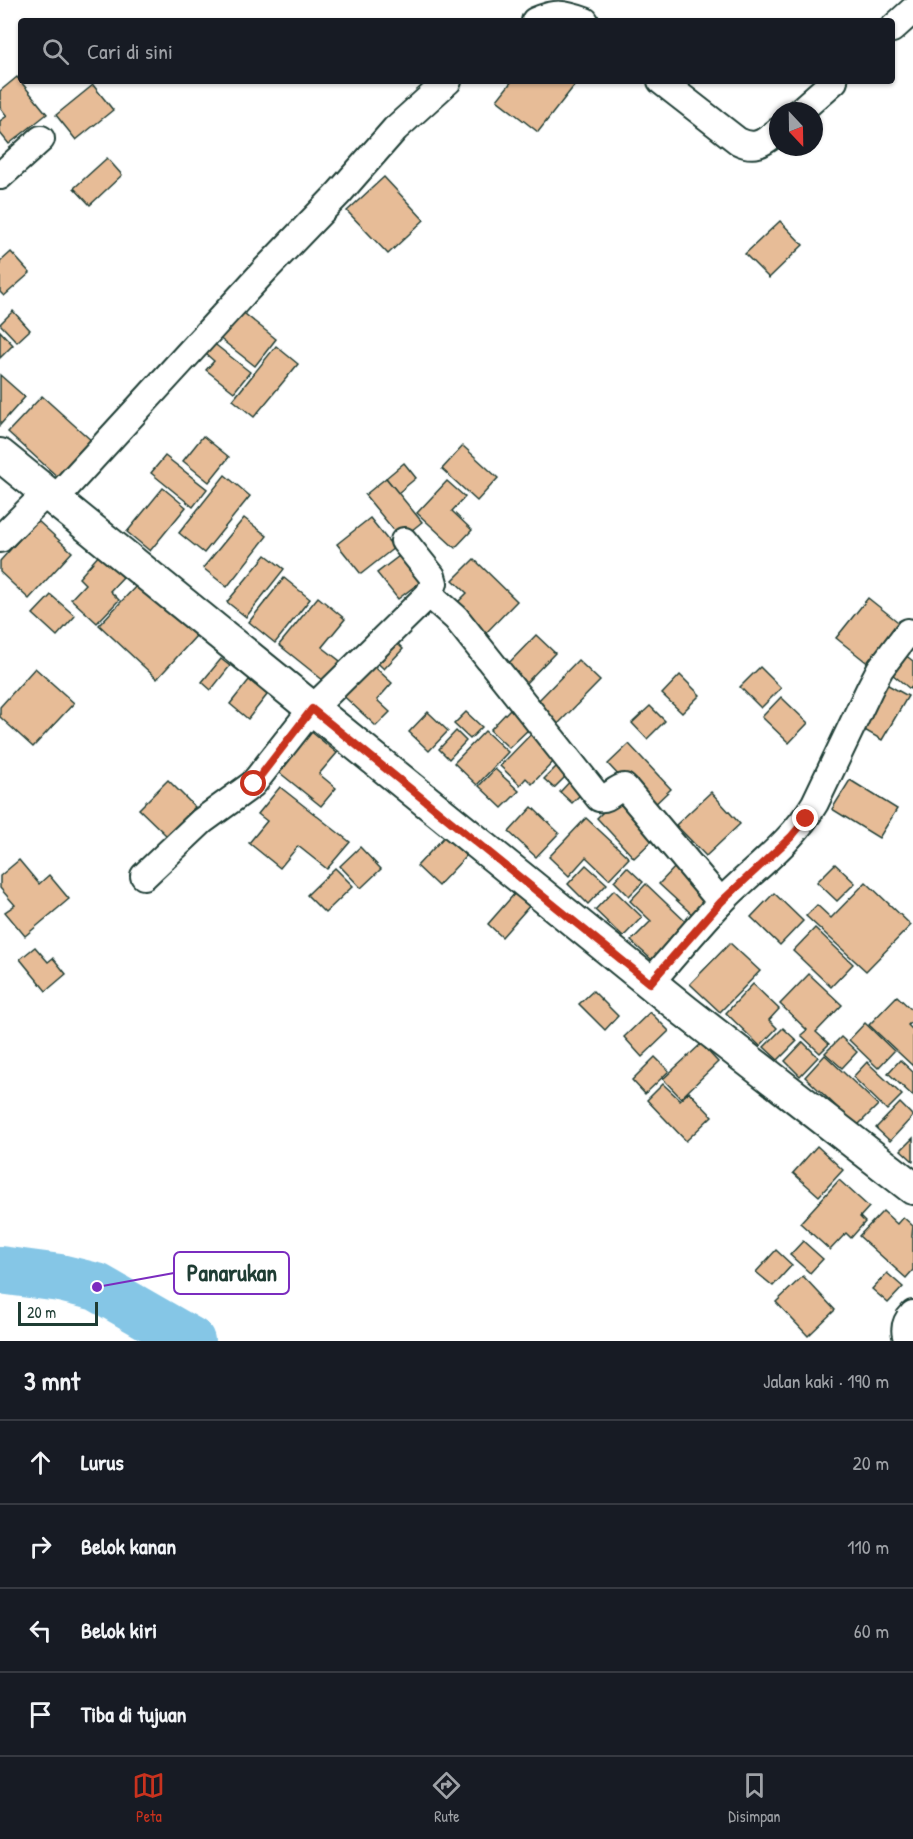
<!DOCTYPE html>
<html lang="id">
<head>
<meta charset="utf-8">
<style>
	:root { --surface:#171b24; --page:#20242c; --text:#f1f3f6; --muted:#9ea1a6; --line:#363941; --accent:#c8321e }
	body { margin:0; font-family:"Patrick Hand",sans-serif; background:var(--page); color:var(--text) }
	.compass { position:absolute; left:769px; top:102px; width:54px; height:54px; border-radius:50%; background:var(--surface); box-shadow:0 2px 4px #0004; rotate:158deg }
	.scale { position:absolute; left:18px; bottom:15px; width:80px; box-sizing:border-box; padding-left:6px; border:3px solid #1f3d34; border-top:0; font-size:16px; line-height:21px; white-space:nowrap; color:#1f3d34; -webkit-text-stroke:4px #fff; paint-order:stroke }
	.stop { position:absolute; width:18px; height:18px; margin:-14px; border:4px solid #c8321e; border-radius:50%; background:#fff }
	.stop.end { background:#c8321e; border-color:#fff; box-shadow:0 2px 6px #0008 }
	.list { margin:0; padding:0; list-style:none }
	h2 { display:flex; justify-content:space-between; align-items:center; height:78px; margin:0; padding:0 24px; font-size:26px }
	h2 small { font-size:20px; font-weight:400; color:var(--muted) }
	.list li { display:grid; grid-template-columns:39px 1fr auto; gap:18px; align-items:center; box-sizing:border-box; height:84px; padding:0 24px; border-top:2px solid var(--line) }
	.list b { display:block; font-size:22px; white-space:nowrap }
	.list em { font-size:20px; font-style:normal; color:var(--muted) }
	.icon { flex:none; width:33px; height:33px; fill:none; stroke:currentColor; stroke-width:2; stroke-linecap:round; stroke-linejoin:round }
	.map { position:relative; flex:none; width:913px; height:1341px; overflow:hidden }
	.search { position:absolute; background:var(--surface); box-shadow:0 2px 4px #0004; left:18px; right:18px; top:18px; height:66px; display:flex; align-items:center; gap:15px; box-sizing:border-box; padding:0 21px; border-radius:6px; color:var(--muted); font-size:22px }
	.sheet { height:414px; background:var(--surface) }
	nav { display:flex; justify-content:space-around; align-items:center; box-sizing:border-box; height:84px; border-top:2px solid var(--line); background:var(--surface); font-size:16px; color:var(--muted) }
	nav a { display:grid; justify-items:center; gap:3px }
	nav .on { color:var(--accent) }
	.map>svg:first-child { display:block }
</style>
</head>
<body>
<div class="map">
<svg width="913" height="1341" viewBox="0 0 913 1341">
	<rect width="100%" height="100%" fill="#fff"/>
	<filter id="ink" filterUnits="userSpaceOnUse"><feTurbulence type="fractalNoise" baseFrequency=".0167" numOctaves="2"/><feDisplacementMap in="SourceGraphic" scale="12" xChannelSelector="R" yChannelSelector="G"/><feConvolveMatrix kernelMatrix="1 2 1 2 8 2 1 2 1" color-interpolation-filters="sRGB"/></filter>
	<g filter="url(#ink)">
		<g fill="none" stroke-linecap="round" stroke-linejoin="round">
			<path stroke="#85c6e6" stroke-width="48" d="M0 1270 60 1278 97 1287 191 1341"/>
		</g>
		<g fill="#e7bc97" stroke="#1f3d34" stroke-width="1.5">
			<path d="M17 77 47 114 9 144 0 133V121L7 116 0 107V91Z"/>
			<path d="M512 81H578L538 132 497 100Z"/>
			<path d="M93 85 113 110 76 140 56 115Z"/>
			<path d="M107 158 122 175 90 205 74 188Z"/>
			<path d="M384 177 424 220 388 254 347 211Z"/>
			<path d="M780 221 803 245 769 278 745 254Z"/>
			<path d="M11 252 30 273 4 296 0 292V262Z"/>
			<path d="M240 310 276 339 255 366 218 337Z"/>
			<path d="M13 311 30 330 17 342 0 324Z"/>
			<path d="M0 331 13 345 0 358Z"/>
			<path d="M207 338 250 372 234 392 206 370 214 361 199 348Z"/>
			<path d="M276 346 298 364 254 417 233 400Z"/>
			<path d="M0 375 25 397 0 425Z"/>
			<path d="M42 396 93 442 60 479 8 432Z"/>
			<path d="M203 436 229 457 209 482 183 461Z"/>
			<path d="M463 446 498 478 477 501 442 469Z"/>
			<path d="M165 456 207 489 193 507 151 473Z"/>
			<path d="M404 463 416 478 398 493 386 478Z"/>
			<path d="M225 475 250 496 204 553 179 533Z"/>
			<path d="M386 478 422 522 401 539 365 495Z"/>
			<path d="M447 481 465 497 452 511 472 530 455 548 417 513Z"/>
			<path d="M163 488 186 507 150 551 127 532Z"/>
			<path d="M244 518 267 536 227 587 203 568Z"/>
			<path d="M370 518 394 548 361 574 337 544Z"/>
			<path d="M37 520 72 552 29 599 0 572V561Z"/>
			<path d="M403 553 424 579 398 599 377 573Z"/>
			<path d="M99 555 123 577 110 591 119 600 97 623 71 599 85 584 79 578Z"/>
			<path d="M266 555 284 569 246 617 227 602Z"/>
			<path d="M474 559 517 601 484 635 454 606 467 593 453 580Z"/>
			<path d="M284 578 310 599 275 643 249 622Z"/>
			<path d="M139 583 196 636 157 679 99 625Z"/>
			<path d="M51 595 75 616 57 636 33 614Z"/>
			<path d="M318 597 345 619 322 647 340 661 324 681 279 645Z"/>
			<path d="M868 598 902 625 870 665 836 638Z"/>
			<path d="M536 635 555 653 524 685 505 667Z"/>
			<path d="M390 636 403 649 384 669 370 656Z"/>
			<path d="M900 651 913 661V685L910 689 886 669Z"/>
			<path d="M365 658 392 683 377 700 390 712 376 726 336 689Z"/>
			<path d="M221 659 230 666 211 690 202 682Z"/>
			<path d="M578 660 600 681 557 725 535 704Z"/>
			<path d="M760 667 781 688 761 708 740 687Z"/>
			<path d="M35 668 74 703 33 747 0 717V707Z"/>
			<path d="M680 675 700 695 682 713 662 694Z"/>
			<path d="M249 680 267 695 248 719 230 704Z"/>
			<path d="M879 680 908 696 882 740 854 724Z"/>
			<path d="M781 697 808 723 789 743 762 717Z"/>
			<path d="M650 706 665 721 647 739 632 723Z"/>
			<path d="M510 709 530 728 509 748 490 730Z"/>
			<path d="M428 712 448 731 429 751 409 732Z"/>
			<path d="M466 712 482 727 470 739 454 724Z"/>
			<path d="M308 729 337 753 319 774 336 788 321 806 275 769Z"/>
			<path d="M456 731 466 741 449 759 439 749Z"/>
			<path d="M485 731 508 752 477 785 454 763Z"/>
			<path d="M532 733 555 760 532 784 526 778 520 785 500 766Z"/>
			<path d="M629 744 671 789 650 809 608 764Z"/>
			<path d="M558 765 568 774 554 788 544 779Z"/>
			<path d="M495 769 519 791 502 808 479 786Z"/>
			<path d="M574 777 586 789 572 803 560 792Z"/>
			<path d="M168 780 195 807 167 836 139 809Z"/>
			<path d="M850 780 897 809 879 838 832 809Z"/>
			<path d="M280 787 350 842 327 869 298 846 280 868 249 843 267 821 258 814Z"/>
			<path d="M711 792 740 824 706 856 676 825Z"/>
			<path d="M618 797 656 837 634 858 597 818Z"/>
			<path d="M532 807 559 833 536 857 509 832Z"/>
			<path d="M586 818 629 858 609 879 586 857 569 876 549 857Z"/>
			<path d="M445 836 466 856 438 886 417 866Z"/>
			<path d="M360 847 381 869 361 888 340 866Z"/>
			<path d="M19 860 39 884 49 875 69 899 25 936 5 912 15 905 0 888V876Z"/>
			<path d="M835 864 855 883 837 901 817 882Z"/>
			<path d="M586 865 607 884 588 904 568 884Z"/>
			<path d="M676 866 713 901 696 918 659 884Z"/>
			<path d="M627 867 643 882 629 896 614 881Z"/>
			<path d="M335 868 353 886 325 913 307 895Z"/>
			<path d="M866 882 911 925 866 971 806 916 817 905 831 918Z"/>
			<path d="M646 884 687 923 652 960 631 941 651 921 630 901Z"/>
			<path d="M614 890 642 917 623 937 595 910Z"/>
			<path d="M516 892 531 904 502 937 488 924Z"/>
			<path d="M774 893 803 921 780 945 751 917Z"/>
			<path d="M815 928 853 964 831 987 793 951Z"/>
			<path d="M730 943 760 971 720 1012 690 984Z"/>
			<path d="M35 947 48 962 53 958 66 974 46 991 20 959Z"/>
			<path d="M809 974 842 1005 816 1032 829 1044 820 1053 801 1035 807 1030 780 1004Z"/>
			<path d="M753 984 779 1009 769 1020 777 1028 760 1046 726 1013Z"/>
			<path d="M593 991 618 1016 605 1030 579 1004Z"/>
			<path d="M897 996 913 1011V1020L908 1025 913 1030V1066L869 1025Z"/>
			<path d="M650 1012 669 1031 642 1057 624 1037Z"/>
			<path d="M865 1023 894 1051 878 1068 849 1040Z"/>
			<path d="M783 1028 797 1041 778 1060 764 1047Z"/>
			<path d="M841 1037 857 1052 842 1068 825 1053Z"/>
			<path d="M803 1042 818 1057 800 1076 785 1061Z"/>
			<path d="M701 1044 718 1062 681 1098 663 1079Z"/>
			<path d="M825 1055 878 1105 857 1126 805 1077Z"/>
			<path d="M655 1057 669 1071 645 1094 632 1080Z"/>
			<path d="M900 1060 913 1072V1096L888 1073Z"/>
			<path d="M867 1062 902 1095 887 1110 853 1077Z"/>
			<path d="M663 1084 680 1100 689 1092 712 1116 686 1141 647 1100Z"/>
			<path d="M900 1103 913 1116 890 1141 876 1128Z"/>
			<path d="M913 1138V1161L901 1150Z"/>
			<path d="M817 1146 843 1170 819 1196 793 1173Z"/>
			<path d="M839 1180 869 1207 860 1217 865 1222 851 1238 846 1233 830 1250 800 1223Z"/>
			<path d="M883 1211 897 1224 903 1217 913 1226 912 1237 913 1238V1270L906 1278 859 1236Z"/>
			<path d="M803 1241 823 1259 810 1273 790 1255Z"/>
			<path d="M776 1250 792 1265 773 1286 756 1272Z"/>
			<path d="M887 1273 903 1287 888 1303 872 1289Z"/>
			<path d="M803 1276 835 1310 808 1336 776 1302Z"/>
		</g>
		<g fill="none" stroke-linecap="round" stroke-linejoin="round">
			<defs>
				<g id="minor">
					<path d="M535 21C557 12 563 13 585 21"/>
					<path d="M892 29 913 10"/>
					<path d="M661 81 738 141C756 150 764 142 778 131"/>
					<path d="M800 111 834 81"/>
					<path d="M0 176 41 139"/>
					<path d="M55 499 265 270 339 193 395 129 448 81"/>
					<path d="M0 539 46 493"/>
					<path d="M429 594 456 618 599 798C609 800 614 789 624 787L627 790 721 902"/>
					<path d="M144 876 202 821 253 784 312 709 429 594 434 583 432 576 404 541"/>
					<path d="M650 983C673 956 696 929 720 903 752 870 791 844 815 803L870 688 880 669 908 632"/>
					<path d="M908 1341C903 1330 905 1322 913 1314"/>
				</g>
				<path id="tertiary" d="M0 455 685 1011 913 1188"/>
			</defs>
			<use href="#minor" stroke="#1f3d34" stroke-width="30"/>
			<use href="#tertiary" stroke="#1f3d34" stroke-width="36"/>
			<use href="#minor" stroke="#fff" stroke-width="26"/>
			<use href="#tertiary" stroke="#fff" stroke-width="32"/>
		</g>
	</g>
	<g fill="none" stroke-linecap="round" stroke-linejoin="round" filter="url(#ink)">
		<path stroke="#c8321e" stroke-width="8" d="M254 784 312 709 650 983 721 902 791 837 806 819"/>
	</g>
	<path fill="none" stroke="#7b2cbf" stroke-width="2" d="M97 1287L174 1273"/>
	<circle fill="#7b2cbf" stroke="#fff" stroke-width="2" cx="97" cy="1287" r="6"/>
	<rect fill="#fff" stroke="#7b2cbf" stroke-width="2" x="174" y="1252" width="115" height="42" rx="6"/>
	<g font-size="24" text-anchor="middle" font-weight="bold" fill="#1f3d34">
		<text x="232" y="1281">Panarukan</text>
	</g>
</svg>
<svg class="compass" viewBox="-18 -18 36 36"><path d="M0-13l5 13h-10z" fill="#e53935"/><path d="M0 13l5-13h-10z" fill="#9ea1a6"/></svg>
<div class="scale">20 m</div>
<div class="stop" style="left:254px;top:784px"></div>
<div class="stop end" style="left:806px;top:819px"></div>
<div class="search"><svg class="icon" aria-label="search" viewBox="0 0 24 24"><circle cx="10" cy="10" r="6"/><path d="M15 15l6 6"/></svg>Cari di sini</div>
</div>
<section class="sheet">
<h2>3 mnt<small>Jalan kaki · 190 m</small></h2>
<ul class="list">
<li><svg class="icon" aria-label="ahead" viewBox="0 0 24 24"><path d="M12 20V5M6 11l6-6 6 6"/></svg><div><b>Lurus</b></div><em>20 m</em></li>
<li><svg class="icon" aria-label="right" viewBox="0 0 24 24"><path d="M7 20v-9h11M14 6l5 5-5 5"/></svg><div><b>Belok kanan</b></div><em>110 m</em></li>
<li><svg class="icon" aria-label="left" viewBox="0 0 24 24"><path d="M17 20v-9H6M10 6l-5 5 5 5"/></svg><div><b>Belok kiri</b></div><em>60 m</em></li>
<li><svg class="icon" aria-label="arrive" viewBox="0 0 24 24"><path d="M6 21V4h12l-3 4 3 4H6"/></svg><div><b>Tiba di tujuan</b></div></li>
</ul>
</section>
<nav>
<a class="on"><svg class="icon" aria-label="map" viewBox="0 0 24 24"><path d="M3 6l6-2 6 2 6-2v14l-6 2-6-2-6 2zM9 4v14M15 6v14"/></svg>Peta</a>
<a><svg class="icon" aria-label="directions" viewBox="0 0 24 24"><path d="M12 3l9 9-9 9-9-9zM9 14v-3h6M13 9l2 2-2 2"/></svg>Rute</a>
<a><svg class="icon" aria-label="saved" viewBox="0 0 24 24"><path d="M7 4h10v16l-5-4-5 4z"/></svg>Disimpan</a>
</nav>
</body>
</html>
